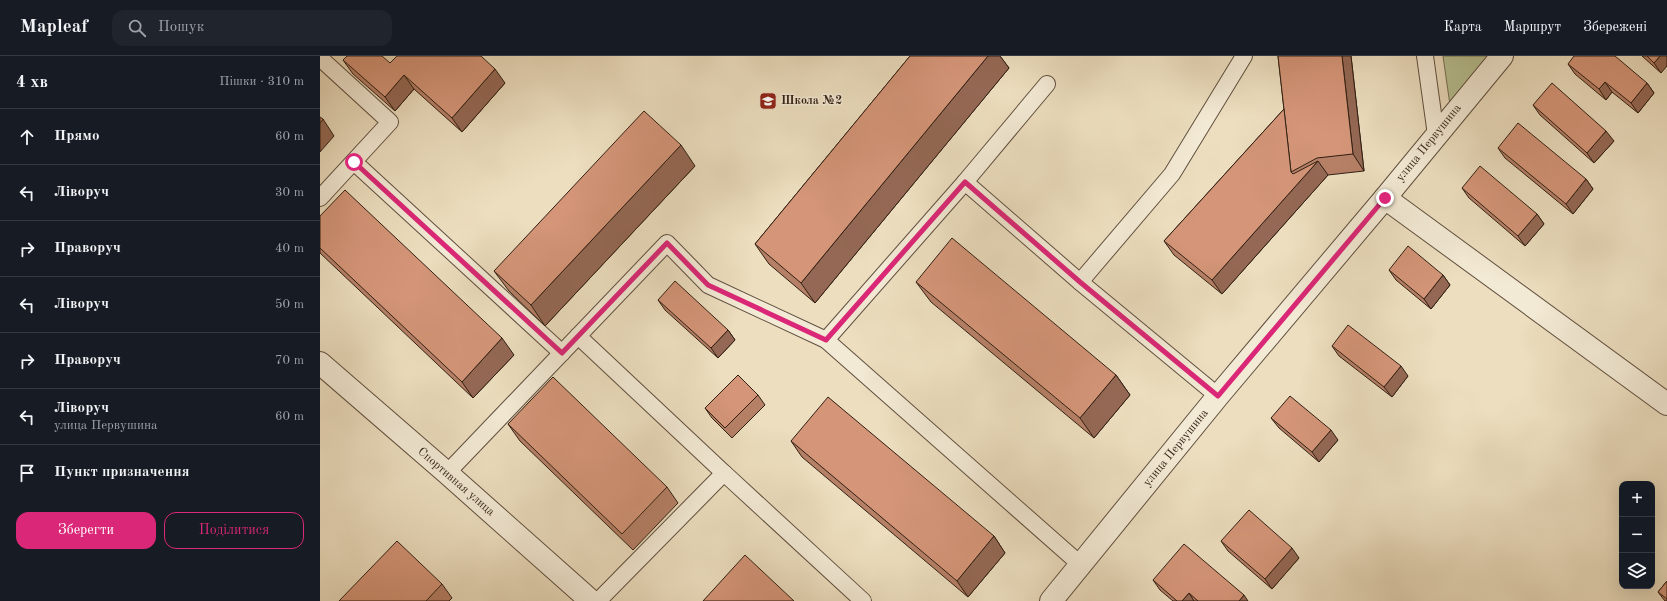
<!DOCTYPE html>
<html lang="uk">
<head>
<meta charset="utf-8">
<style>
	:root { --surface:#171b24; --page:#20242c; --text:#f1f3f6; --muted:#9ea1a6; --line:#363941; --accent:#db2777 }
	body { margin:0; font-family:"Old Standard TT",serif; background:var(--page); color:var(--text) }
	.controls { position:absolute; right:12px; bottom:12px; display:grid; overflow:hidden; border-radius:8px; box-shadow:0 4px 16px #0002 }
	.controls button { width:36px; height:36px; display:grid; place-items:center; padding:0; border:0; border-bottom:1px solid var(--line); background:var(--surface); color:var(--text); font:20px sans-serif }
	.stop { position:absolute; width:12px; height:12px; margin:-9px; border:3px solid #db2777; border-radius:50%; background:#fff }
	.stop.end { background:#db2777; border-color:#fff; box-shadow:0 1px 4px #0008 }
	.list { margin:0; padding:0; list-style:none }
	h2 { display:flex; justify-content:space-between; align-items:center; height:52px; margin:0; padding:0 16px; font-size:17px }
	h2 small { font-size:13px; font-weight:400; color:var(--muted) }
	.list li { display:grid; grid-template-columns:26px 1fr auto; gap:12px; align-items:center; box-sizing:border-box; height:56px; padding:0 16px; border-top:1px solid var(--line) }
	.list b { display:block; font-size:15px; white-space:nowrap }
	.list p { margin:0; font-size:13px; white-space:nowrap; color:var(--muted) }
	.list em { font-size:13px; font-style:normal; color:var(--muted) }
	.actions { display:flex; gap:8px; padding:12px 16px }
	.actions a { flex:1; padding:9px 0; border:1px solid var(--accent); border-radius:12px; text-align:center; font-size:14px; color:var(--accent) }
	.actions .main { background:var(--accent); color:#fff }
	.icon { flex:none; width:22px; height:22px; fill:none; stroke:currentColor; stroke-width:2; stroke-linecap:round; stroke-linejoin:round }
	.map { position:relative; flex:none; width:1347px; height:545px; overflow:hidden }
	header { display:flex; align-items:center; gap:24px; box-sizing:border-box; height:56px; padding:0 20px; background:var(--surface); border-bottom:1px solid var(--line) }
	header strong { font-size:19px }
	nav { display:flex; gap:22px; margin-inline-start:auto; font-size:14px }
	.search { width:280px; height:36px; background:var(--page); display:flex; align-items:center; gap:10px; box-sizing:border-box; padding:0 14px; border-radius:12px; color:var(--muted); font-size:15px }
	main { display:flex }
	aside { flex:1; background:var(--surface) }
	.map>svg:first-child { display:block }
</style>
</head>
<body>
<header>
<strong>Mapleaf</strong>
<div class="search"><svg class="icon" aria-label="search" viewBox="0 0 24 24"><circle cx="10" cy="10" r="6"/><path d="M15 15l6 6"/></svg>Пошук</div>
<nav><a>Карта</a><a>Маршрут</a><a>Збережені</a></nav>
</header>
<main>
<aside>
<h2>4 хв<small>Пішки · 310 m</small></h2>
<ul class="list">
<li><svg class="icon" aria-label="ahead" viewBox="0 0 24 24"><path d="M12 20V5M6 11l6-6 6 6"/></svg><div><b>Прямо</b></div><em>60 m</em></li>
<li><svg class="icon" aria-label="left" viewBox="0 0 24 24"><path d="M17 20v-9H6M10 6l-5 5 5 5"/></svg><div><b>Ліворуч</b></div><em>30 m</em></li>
<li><svg class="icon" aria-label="right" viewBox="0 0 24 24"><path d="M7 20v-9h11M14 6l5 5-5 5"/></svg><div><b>Праворуч</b></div><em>40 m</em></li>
<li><svg class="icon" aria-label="left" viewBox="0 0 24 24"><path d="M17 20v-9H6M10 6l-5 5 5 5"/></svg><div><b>Ліворуч</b></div><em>50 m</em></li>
<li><svg class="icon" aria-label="right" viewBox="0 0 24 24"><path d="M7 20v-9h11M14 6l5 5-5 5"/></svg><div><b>Праворуч</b></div><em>70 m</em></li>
<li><svg class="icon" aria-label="left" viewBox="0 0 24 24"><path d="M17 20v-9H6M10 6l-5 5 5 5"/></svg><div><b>Ліворуч</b><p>улица Первушина</p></div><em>60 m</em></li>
<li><svg class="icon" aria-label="arrive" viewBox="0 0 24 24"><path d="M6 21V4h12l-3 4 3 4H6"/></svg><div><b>Пункт призначення</b></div></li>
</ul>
<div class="actions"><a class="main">Зберегти</a><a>Поділитися</a></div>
</aside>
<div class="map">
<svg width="1347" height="545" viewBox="0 0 1347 545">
	<rect width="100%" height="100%" fill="#ecdebf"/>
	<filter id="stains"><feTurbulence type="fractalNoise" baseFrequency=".005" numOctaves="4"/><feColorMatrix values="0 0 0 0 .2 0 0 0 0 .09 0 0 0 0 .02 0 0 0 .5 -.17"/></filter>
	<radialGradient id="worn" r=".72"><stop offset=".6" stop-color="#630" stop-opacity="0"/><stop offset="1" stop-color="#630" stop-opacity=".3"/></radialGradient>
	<path fill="#b7c193" stroke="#747053" d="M1123 0H1170L1130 49Z"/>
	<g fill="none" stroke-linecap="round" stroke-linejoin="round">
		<defs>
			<g id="lane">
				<path d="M1105 0 1116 79"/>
				<path d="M0 2 70 66 0 142"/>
				<path d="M34 106 242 297"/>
				<path d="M645 126 760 226 898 340"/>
				<path d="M760 226 852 118 924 0"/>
				<path d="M258 280 404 417 278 545"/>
				<path d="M506 284 645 126 727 28"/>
				<path d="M127 417 347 187 388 229 506 284 761 509"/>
				<path d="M404 417 543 545"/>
			</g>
			<g id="street">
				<path d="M1065 142 1347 348"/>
				<path d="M0 307 127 417 271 545"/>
				<path d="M731 545 898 340 1065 142 1182 0"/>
			</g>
		</defs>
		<use href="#lane" stroke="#604f3e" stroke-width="18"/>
		<use href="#street" stroke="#604f3e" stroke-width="24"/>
		<use href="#lane" stroke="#f3ead5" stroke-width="16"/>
		<use href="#street" stroke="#f3ead5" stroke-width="22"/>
	</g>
	<g fill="#b68067" stroke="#311f13">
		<path d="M590 0H680L689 12 495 247 449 208 435 188Z"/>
		<path d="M958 0H1031L1044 115 1008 119 902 238 854 199 844 185 964 53Z"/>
		<path d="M1322 0H1347L1341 17Z"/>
		<path d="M23 4 70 7 185 27 142 76 94 33 75 55 33 18Z"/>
		<path d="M1248 8 1327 27 1334 37 1318 57 1292 36 1286 44 1255 18Z"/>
		<path d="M1213 49 1294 85 1274 107 1220 59Z"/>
		<path d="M1178 92 1266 123 1273 133 1253 158 1185 102Z"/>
		<path d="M375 110 225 270 189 235 174 215Z"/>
		<path d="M1142 132 1217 158 1224 168 1205 190 1149 142Z"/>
		<path d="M0 160 194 299 153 342 0 197Z"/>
		<path d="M1069 214 1123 219 1130 229 1111 253 1076 224Z"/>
		<path d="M596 226 796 319 810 339 774 382 611 246Z"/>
		<path d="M338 244 408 274 415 284 398 302 345 254Z"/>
		<path d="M1012 290 1088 320 1072 341 1019 300Z"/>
		<path d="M438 339 445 349 412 382 392 362 385 352Z"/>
		<path d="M951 362 1018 384 999 406 959 372Z"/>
		<path d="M188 368 347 431 358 447 313 494 200 385Z"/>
		<path d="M471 385 674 480 685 497 648 541 482 401Z"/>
		<path d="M901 485 979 502 952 533 908 495Z"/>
		<path d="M833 524 928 545H853L840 534Z"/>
		<path d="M1347 525V545H1345L1338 536Z"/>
		<path d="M122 528 132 542 129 545H19Z"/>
	</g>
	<g fill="#946854" stroke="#311f13">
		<path d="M668 0H680L689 12 495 247 481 227Z"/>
		<path d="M1022 0H1031L1044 115 1033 98Z"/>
		<path d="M1340 0H1347V10L1341 17 1334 7Z"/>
		<path d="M175 13 185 27 142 76 132 62Z"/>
		<path d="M84 19 94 33 75 55 65 41Z"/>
		<path d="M1285 26 1292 36 1286 44 1279 33Z"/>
		<path d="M1327 27 1334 37 1318 57 1311 47Z"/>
		<path d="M3 63 14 80 0 96V67Z"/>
		<path d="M1286 75 1294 85 1274 107 1267 97Z"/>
		<path d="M361 89 375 110 225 270 211 249Z"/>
		<path d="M998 105 1008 119 902 238 892 224Z"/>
		<path d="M1266 123 1273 133 1253 158 1246 148Z"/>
		<path d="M1217 158 1224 168 1205 190 1198 180Z"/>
		<path d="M1123 219 1130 229 1111 253 1104 243Z"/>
		<path d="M408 274 415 284 398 302 391 292Z"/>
		<path d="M182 282 194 299 153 342 142 326Z"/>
		<path d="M1081 310 1088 320 1072 341 1064 331Z"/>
		<path d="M796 319 810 339 774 382 760 362Z"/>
		<path d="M1011 374 1018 384 999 406 992 396Z"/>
		<path d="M674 480 685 497 648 541 637 525Z"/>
		<path d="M972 492 979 502 952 533 945 523Z"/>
		<path d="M869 537 874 545H862Z"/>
		<path d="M924 539 928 545H919Z"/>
	</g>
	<g fill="#d49578" stroke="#311f13">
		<path d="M27 0H62L70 7 77 0H161L175 13 132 62 84 19 65 41 23 4Z"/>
		<path d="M590 0H668L481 227 435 188Z"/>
		<path d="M958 0H1022L1033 98 997 102 971 116Z"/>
		<path d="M1254 0H1295L1327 27 1311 47 1285 26 1279 33 1248 8Z"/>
		<path d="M1327 0H1340L1334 7Z"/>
		<path d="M1232 27 1286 75 1267 97 1213 49Z"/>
		<path d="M964 53 971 116 973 118 998 105 892 224 844 185Z"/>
		<path d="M324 55 361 89 211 249 174 215Z"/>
		<path d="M0 61 3 63 0 67Z"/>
		<path d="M1198 67 1266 123 1246 148 1178 92Z"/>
		<path d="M1160 110 1217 158 1198 180 1142 132Z"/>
		<path d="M25 134 182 282 142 326 0 192V160Z"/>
		<path d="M632 182 796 319 760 362 596 226Z"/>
		<path d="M1088 190 1123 219 1104 243 1069 214Z"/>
		<path d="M355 225 408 274 391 292 338 244Z"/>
		<path d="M1028 269 1081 310 1064 331 1012 290Z"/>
		<path d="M418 319 438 339 405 372 385 352Z"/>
		<path d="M233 321 347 431 302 478 188 368Z"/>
		<path d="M970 340 1011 374 992 396 951 362Z"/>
		<path d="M508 341 674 480 637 525 471 385Z"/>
		<path d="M929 454 972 492 945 523 901 485Z"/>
		<path d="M77 485 122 528 106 545H19Z"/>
		<path d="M864 488 924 539 919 545H878L869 537 862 545H857L833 524Z"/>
		<path d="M425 499 474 545H383Z"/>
		<path d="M1347 525V543L1338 536Z"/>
	</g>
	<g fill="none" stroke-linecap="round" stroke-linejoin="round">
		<path stroke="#db2777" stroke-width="5" d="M34 106 242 297 347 187 388 229 506 284 645 126 760 226 898 340 1065 142"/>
	</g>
	<defs>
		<symbol id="school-square" viewBox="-11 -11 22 22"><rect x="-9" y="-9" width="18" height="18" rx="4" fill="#8f2418" stroke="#f3ead5"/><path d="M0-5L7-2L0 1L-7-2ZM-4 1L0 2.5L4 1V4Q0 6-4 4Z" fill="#fff"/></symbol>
	</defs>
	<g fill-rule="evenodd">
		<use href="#school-square" x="438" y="35" width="20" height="20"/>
	</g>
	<g text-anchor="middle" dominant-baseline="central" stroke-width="3" stroke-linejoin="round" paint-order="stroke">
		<g font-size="12" font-weight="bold" fill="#311f13" stroke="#f3ead5" text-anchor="start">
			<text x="461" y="45">Школа №2</text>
		</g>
		<g font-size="12" fill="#311f13" stroke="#f3ead5">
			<text transform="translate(1109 87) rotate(-51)">улица Первушина</text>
			<text transform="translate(856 392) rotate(-51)">улица Первушина</text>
			<text transform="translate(136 426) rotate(41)">Спортивная улица</text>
		</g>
	</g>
	<rect width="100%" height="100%" filter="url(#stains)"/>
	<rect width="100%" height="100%" fill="url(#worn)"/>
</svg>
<div class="controls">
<button>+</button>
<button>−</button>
<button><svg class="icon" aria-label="layers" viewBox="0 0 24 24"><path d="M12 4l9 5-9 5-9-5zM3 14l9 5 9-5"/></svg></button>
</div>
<div class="stop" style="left:34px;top:106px"></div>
<div class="stop end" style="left:1065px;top:142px"></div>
</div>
</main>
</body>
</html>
